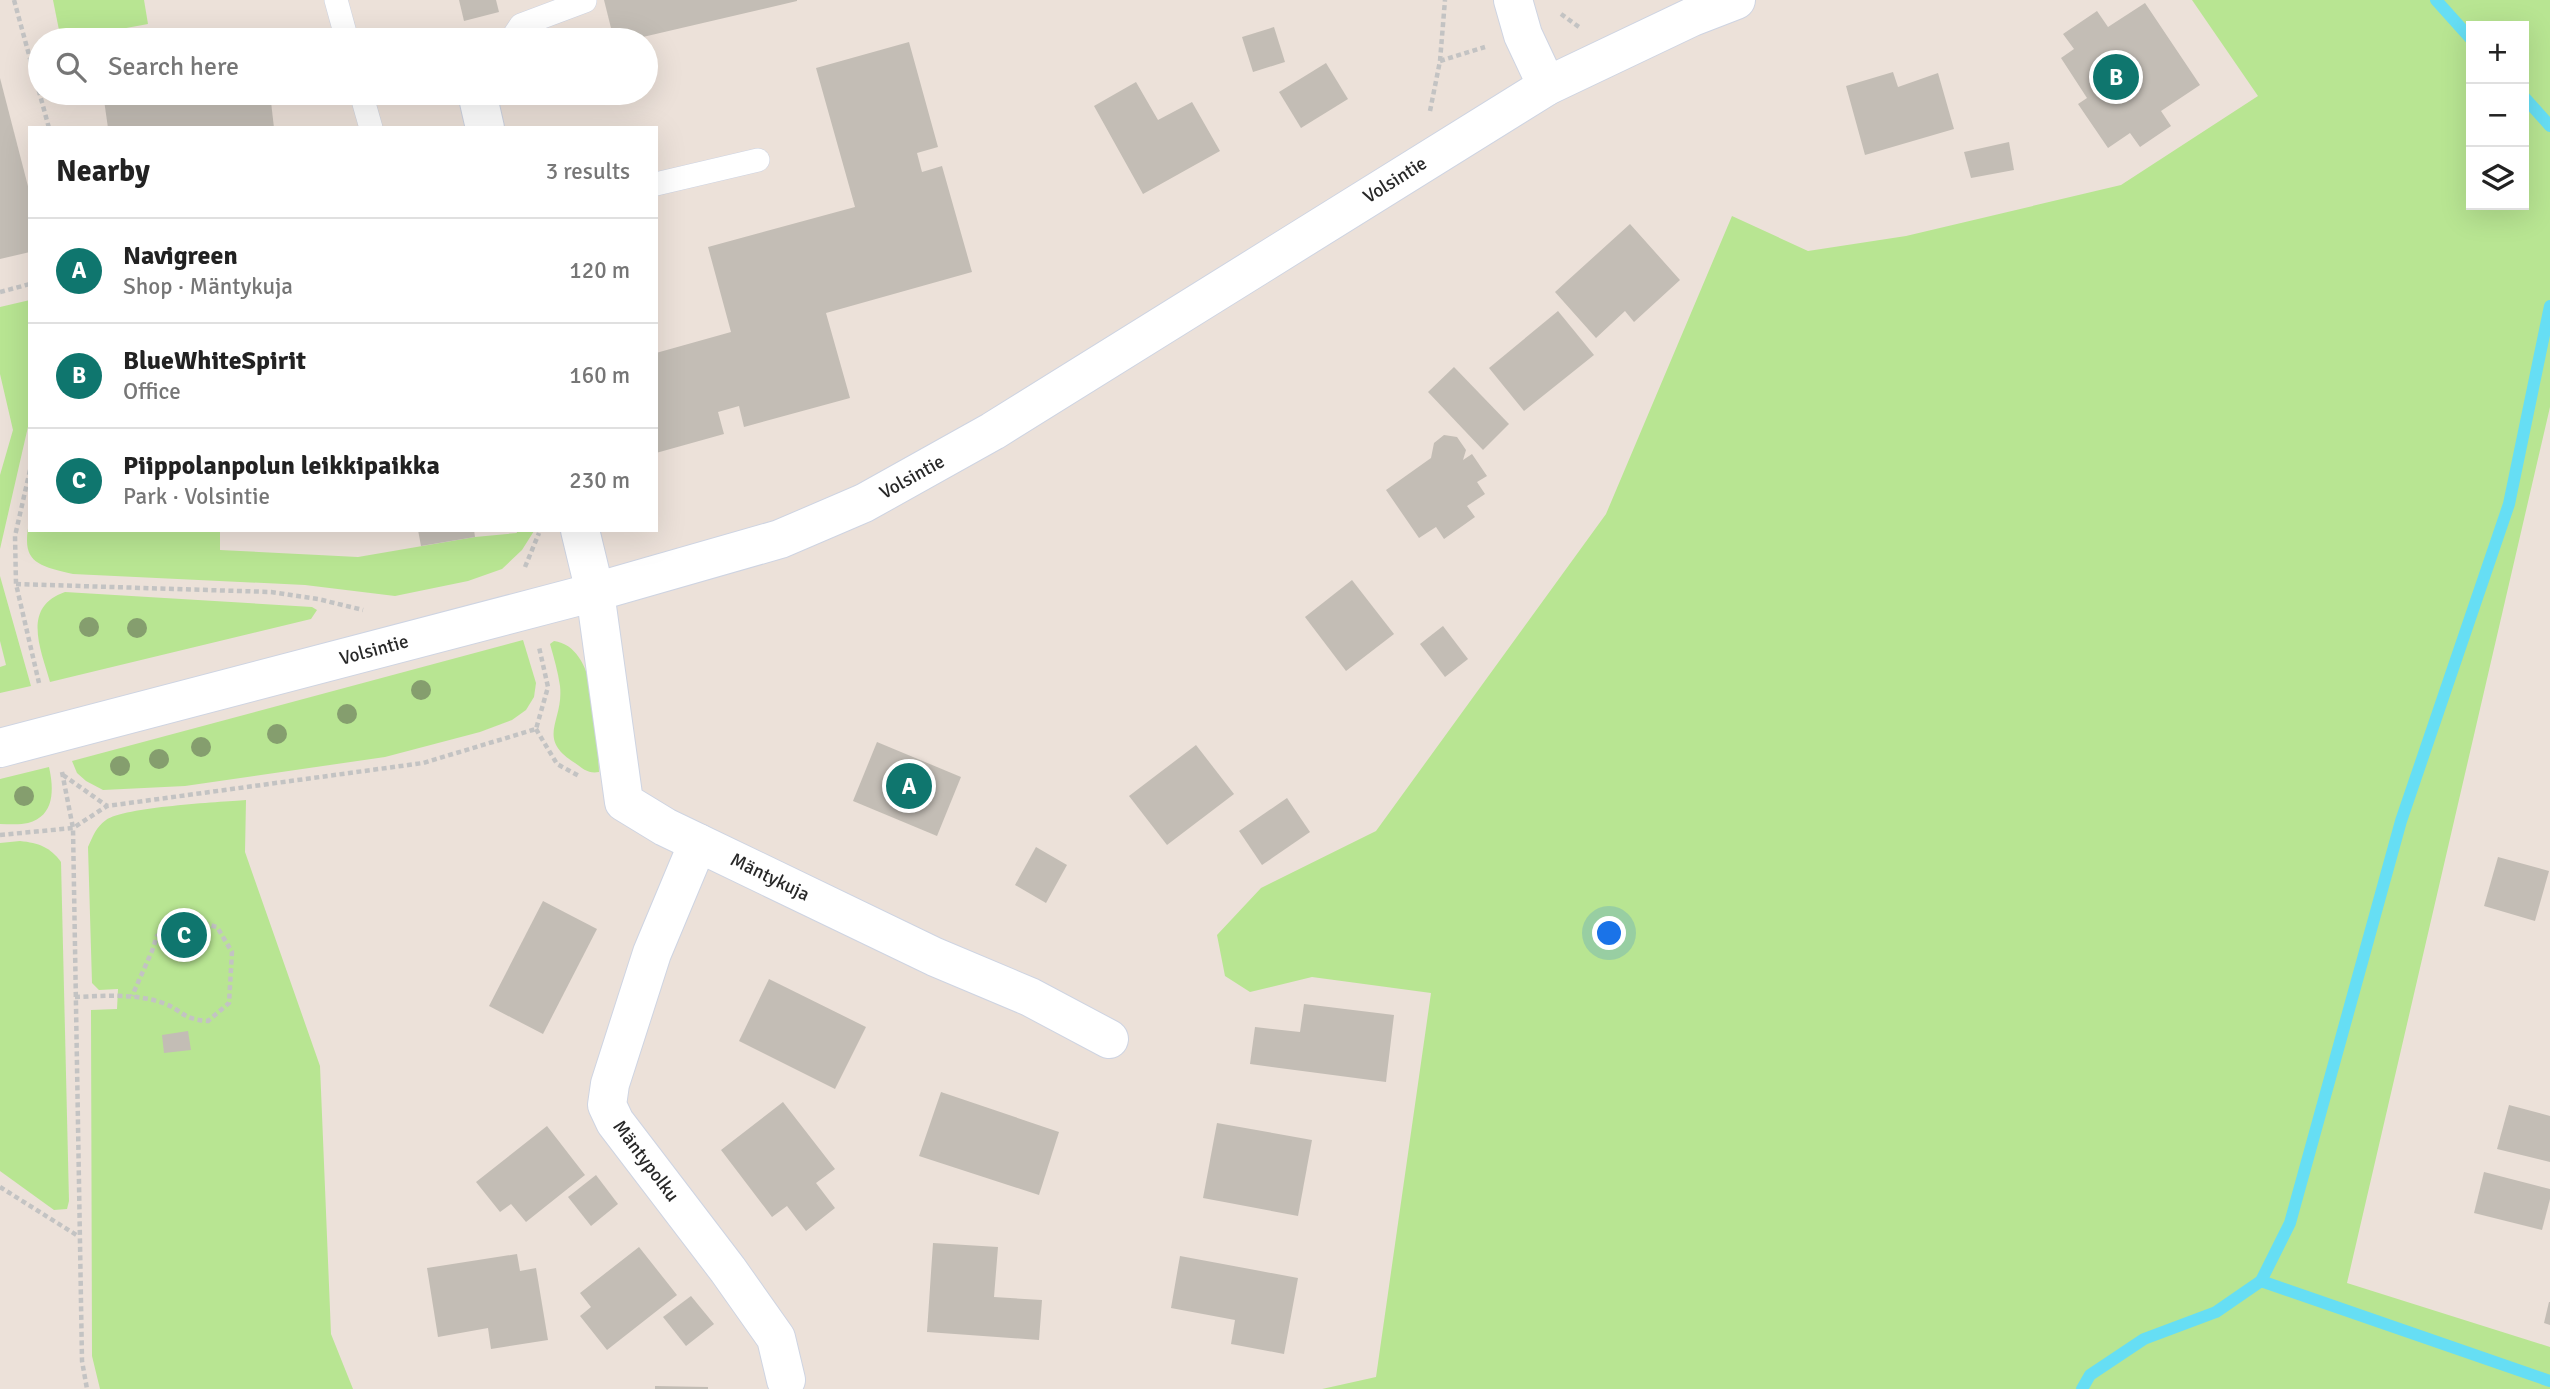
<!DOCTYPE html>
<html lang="en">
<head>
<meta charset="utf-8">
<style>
	:root { --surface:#fff; --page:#f2f2f2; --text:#222; --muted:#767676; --line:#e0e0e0; --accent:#0f766e }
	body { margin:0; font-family:Signika,sans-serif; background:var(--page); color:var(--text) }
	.controls { position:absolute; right:21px; top:21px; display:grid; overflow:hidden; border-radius:0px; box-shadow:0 7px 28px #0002 }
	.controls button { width:63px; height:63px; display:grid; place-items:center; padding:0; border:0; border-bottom:2px solid var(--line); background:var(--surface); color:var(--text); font:35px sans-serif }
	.you { position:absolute; left:1610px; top:934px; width:24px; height:24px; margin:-18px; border:5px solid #fff; border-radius:50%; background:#1a73e8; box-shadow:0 0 0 10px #1a73e833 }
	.badge { display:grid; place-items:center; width:46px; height:46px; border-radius:50%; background:var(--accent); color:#fff; font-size:23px; font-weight:700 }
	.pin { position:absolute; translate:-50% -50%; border:4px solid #fff; box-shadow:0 2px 7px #0006 }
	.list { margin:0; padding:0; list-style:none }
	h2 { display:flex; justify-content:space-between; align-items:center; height:91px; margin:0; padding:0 28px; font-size:30px }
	h2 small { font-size:23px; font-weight:400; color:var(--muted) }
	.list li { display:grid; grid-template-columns:46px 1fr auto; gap:21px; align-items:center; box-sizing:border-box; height:105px; padding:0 28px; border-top:2px solid var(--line) }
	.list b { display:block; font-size:26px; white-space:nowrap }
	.list p { margin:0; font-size:23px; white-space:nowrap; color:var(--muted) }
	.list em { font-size:23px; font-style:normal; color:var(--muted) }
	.icon { flex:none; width:38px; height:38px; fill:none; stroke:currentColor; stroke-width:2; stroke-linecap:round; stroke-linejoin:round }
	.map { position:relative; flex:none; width:2550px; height:1389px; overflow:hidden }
	.search { position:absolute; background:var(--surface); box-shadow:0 7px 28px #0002; left:28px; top:28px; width:630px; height:77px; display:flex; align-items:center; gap:18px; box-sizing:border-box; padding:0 24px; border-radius:38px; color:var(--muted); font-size:26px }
	.panel { position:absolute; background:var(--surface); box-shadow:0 7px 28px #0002; left:28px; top:126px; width:630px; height:406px; border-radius:0px }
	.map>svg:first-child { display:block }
</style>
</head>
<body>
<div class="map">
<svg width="2550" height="1389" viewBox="0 0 2550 1389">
	<rect width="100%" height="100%" fill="#ece1d9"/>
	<g fill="#b8e592" fill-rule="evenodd">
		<path d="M53 0H144L148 24 61 40Z"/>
		<path d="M2192 0H2550V407L2347 1283 2550 1347V1389H1322L1376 1377 1431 993 1312 977 1250 992 1225 976 1217 935 1261 888 1376 831 1606 514 1732 216 1808 251 1906 236 2121 185 2258 96ZM2471 26H2524V205H2471Z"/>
		<path d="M30 300V418L0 549V475L13 430 0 374V307Z"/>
		<path d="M30 518V530H134L140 532 220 530V550L358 557 475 537 517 533 516 530 534 531 522 550 502 569 468 581 395 596 305 585 73 574C35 565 20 562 30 518Z"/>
		<path d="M0 576 31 686 0 693V667L6 665 0 641Z"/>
		<path d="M65 592 312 607 317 610 311 619 50 682C41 650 21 607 65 592Z"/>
		<path d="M523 640 536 683 534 697 526 710 512 720 480 732 385 757 185 786 103 790 86 781 77 773 72 761Z"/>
		<path d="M554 641C600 647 597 738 599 772 589 774 583 769 575 763 535 738 564 722 560 686 558 672 554 658 550 644Z"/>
		<path d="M49 767C54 789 55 816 28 823 20 825 9 824 0 824V779Z"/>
		<path d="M246 800 245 852 320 1066 331 1334 353 1389H100L92 1356 91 1010 117 1009 118 989 99 990 92 983 88 847C93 836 96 827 106 820 124 807 219 802 246 800Z"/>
		<path d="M20 841C39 843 50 847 61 862L69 1201 67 1209 54 1210 0 1171V843Z"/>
	</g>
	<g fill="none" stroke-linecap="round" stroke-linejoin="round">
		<g stroke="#66def4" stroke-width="12">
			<path d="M2436 0 2471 39"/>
			<path d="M2524 97 2550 126"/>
			<path d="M2261 1281 2550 1381"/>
			<path d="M2082 1389 2090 1375 2144 1339 2216 1312 2261 1281 2290 1223 2401 821 2509 504 2550 306"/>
		</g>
	</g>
	<g fill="#c3bdb5">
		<path d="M459 0H496L499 12 464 21Z"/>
		<path d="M604 0H797V1L630 40H614Z"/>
		<path d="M2145 3 2200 85 2161 111 2171 126 2140 147 2130 133 2108 148 2078 104 2087 98 2061 58 2074 49 2063 34 2097 11 2108 27Z"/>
		<path d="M1274 27 1285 62 1253 72 1242 37Z"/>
		<path d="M909 42 938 147 917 153 922 172 942 166 972 272 826 313 850 398 744 427 739 406 718 412 724 434 656 453V353L731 332 708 247 855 207 816 68Z"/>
		<path d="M1326 63 1348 99 1301 128 1279 92Z"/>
		<path d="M1893 72 1898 87 1938 73 1954 129 1865 155 1846 86Z"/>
		<path d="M0 78 30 194V252L0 259Z"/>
		<path d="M1136 82 1158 120 1192 102 1220 151 1143 194 1094 106Z"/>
		<path d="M103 93H270L274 128H108Z"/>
		<path d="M2009 142 2014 170 1971 178 1964 152Z"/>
		<path d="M1630 224 1680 280 1634 322 1625 311 1596 338 1555 292Z"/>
		<path d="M1558 311 1594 355 1524 411 1489 368Z"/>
		<path d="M1454 367 1509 424 1483 450 1428 392Z"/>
		<path d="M1444 435 1457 437 1466 450 1463 460 1472 454 1487 476 1477 482 1485 494 1467 506 1475 517 1444 539 1436 527 1419 538 1386 490 1431 458 1434 443Z"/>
		<path d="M418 530H474L475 537 421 546Z"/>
		<path d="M1352 580 1394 634 1346 671 1305 617Z"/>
		<path d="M1443 626 1468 659 1445 677 1420 644Z"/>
		<path d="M877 742 961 777 937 836 853 801Z"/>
		<path d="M1196 745 1234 794 1167 845 1129 796Z"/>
		<path d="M1287 798 1310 832 1262 865 1239 831Z"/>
		<path d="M1036 847 1067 865 1046 903 1015 885Z"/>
		<path d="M2498 857 2549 871 2535 921 2484 906Z"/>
		<path d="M543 901 597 929 543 1034 489 1006Z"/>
		<path d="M769 979 866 1027 835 1089 739 1041Z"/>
		<path d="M1304 1004 1394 1015 1386 1082 1250 1064 1255 1027 1300 1032Z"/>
		<path d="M188 1031 191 1050 164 1053 162 1035Z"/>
		<path d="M941 1092 1059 1132 1039 1195 919 1156Z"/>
		<path d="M783 1102 835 1169 816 1183 835 1208 806 1231 787 1206 772 1217 721 1150Z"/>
		<path d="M2509 1105 2550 1116V1162L2497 1149Z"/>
		<path d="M1217 1123 1312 1140 1298 1216 1203 1198Z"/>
		<path d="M547 1126 585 1175 526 1222 511 1204 500 1212 476 1182Z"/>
		<path d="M2484 1172 2550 1189V1199L2542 1230 2474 1213Z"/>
		<path d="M596 1175 618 1204 591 1226 568 1197Z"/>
		<path d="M933 1243 998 1247 994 1297 1042 1300 1039 1340 927 1332Z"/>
		<path d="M639 1247 677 1295 607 1350 580 1316 591 1307 580 1293Z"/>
		<path d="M517 1254 520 1271 536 1268 548 1340 491 1349 488 1328 438 1337 427 1268Z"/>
		<path d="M1180 1256 1298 1278 1284 1354 1231 1344 1235 1320 1171 1308Z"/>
		<path d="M691 1296 714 1324 686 1346 663 1317Z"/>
		<path d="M2549 1302H2550V1325L2544 1323Z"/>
		<path d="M655 1386 708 1387V1389H655Z"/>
	</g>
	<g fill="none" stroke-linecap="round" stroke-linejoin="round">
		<defs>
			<g id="lane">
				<path d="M336 0 347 40"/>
				<path d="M511 40 521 25 585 1"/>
				<path d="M361 93 371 128"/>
				<path d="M656 184 758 160"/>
			</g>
			<g id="street">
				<path d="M477 93 485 128"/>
				<path d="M580 530 595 592 624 802 665 827 935 957 1030 997 1109 1039"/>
				<path d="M698 843 652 953 610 1084 607 1105 615 1122 728 1270 776 1338 786 1380"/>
			</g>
			<g id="secondary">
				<path d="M1513 0 1523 35 1547 86"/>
				<path d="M0 748 595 592 780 539 864 503 993 431 1547 86 1692 17 1736 0"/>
			</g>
		</defs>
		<use href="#lane" stroke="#ced4e2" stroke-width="24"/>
		<use href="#street" stroke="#ced4e2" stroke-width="40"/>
		<use href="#secondary" stroke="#ced4e2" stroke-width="40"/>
		<g stroke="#c3c3c3" stroke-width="4.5" stroke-dasharray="5 3.5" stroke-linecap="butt">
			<path d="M14 0 49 128"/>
			<path d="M1561 14 1579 27"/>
			<path d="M1440 61 1485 47"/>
			<path d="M1430 111 1440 61 1445 0"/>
			<path d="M0 292 30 284"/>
			<path d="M30 470 15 536 16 584 39 683"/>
			<path d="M525 567 539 533"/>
			<path d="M16 584 271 592 318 599 363 610"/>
			<path d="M536 729 557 764 579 776"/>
			<path d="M62 772 73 828 82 1361 87 1389"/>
			<path d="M63 775 107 806"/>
			<path d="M0 835 73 828 107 806 423 763 536 729 548 687 539 647"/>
			<path d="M75 997C104 996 135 993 163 1003 184 1011 181 1019 208 1021L229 1003 232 952 217 927 195 921 169 927 157 936 152 951 132 996"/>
			<path d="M0 1187 78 1236"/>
		</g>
		<use href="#lane" stroke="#fff" stroke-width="23"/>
		<use href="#street" stroke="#fff" stroke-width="38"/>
		<use href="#secondary" stroke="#fff" stroke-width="38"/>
	</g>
	<g fill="#859e6e">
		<circle cx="89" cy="627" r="10"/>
		<circle cx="137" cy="628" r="10"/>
		<circle cx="421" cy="690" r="10"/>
		<circle cx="347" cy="714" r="10"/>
		<circle cx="277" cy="734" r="10"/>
		<circle cx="201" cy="747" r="10"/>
		<circle cx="159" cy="759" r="10"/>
		<circle cx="120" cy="766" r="10"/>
		<circle cx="24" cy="796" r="10"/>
	</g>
	<g text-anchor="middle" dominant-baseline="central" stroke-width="5" stroke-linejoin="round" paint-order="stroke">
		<g font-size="19" fill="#282828" stroke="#fff">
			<text transform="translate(1395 180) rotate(-32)">Volsintie</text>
			<text transform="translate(912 477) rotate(-29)">Volsintie</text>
			<text transform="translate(374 650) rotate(-15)">Volsintie</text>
			<text transform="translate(770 877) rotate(26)">Mäntykuja</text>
			<text transform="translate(646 1161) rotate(53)">Mäntypolku</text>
		</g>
	</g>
</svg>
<div class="controls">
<button>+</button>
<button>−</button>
<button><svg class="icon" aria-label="layers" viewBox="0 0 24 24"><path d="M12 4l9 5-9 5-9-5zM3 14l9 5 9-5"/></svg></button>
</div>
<div class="you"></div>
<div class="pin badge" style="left:909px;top:786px">A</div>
<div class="pin badge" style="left:2116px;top:77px">B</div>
<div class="pin badge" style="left:184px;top:935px">C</div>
<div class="search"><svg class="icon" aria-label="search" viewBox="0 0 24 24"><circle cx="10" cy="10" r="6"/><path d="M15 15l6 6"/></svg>Search here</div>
<section class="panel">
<h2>Nearby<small>3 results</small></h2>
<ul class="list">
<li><span class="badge">A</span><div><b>Navigreen</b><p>Shop · Mäntykuja</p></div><em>120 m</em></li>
<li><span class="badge">B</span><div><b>BlueWhiteSpirit</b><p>Office</p></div><em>160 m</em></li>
<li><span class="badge">C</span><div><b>Piippolanpolun leikkipaikka</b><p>Park · Volsintie</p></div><em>230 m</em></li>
</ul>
</section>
</div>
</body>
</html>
